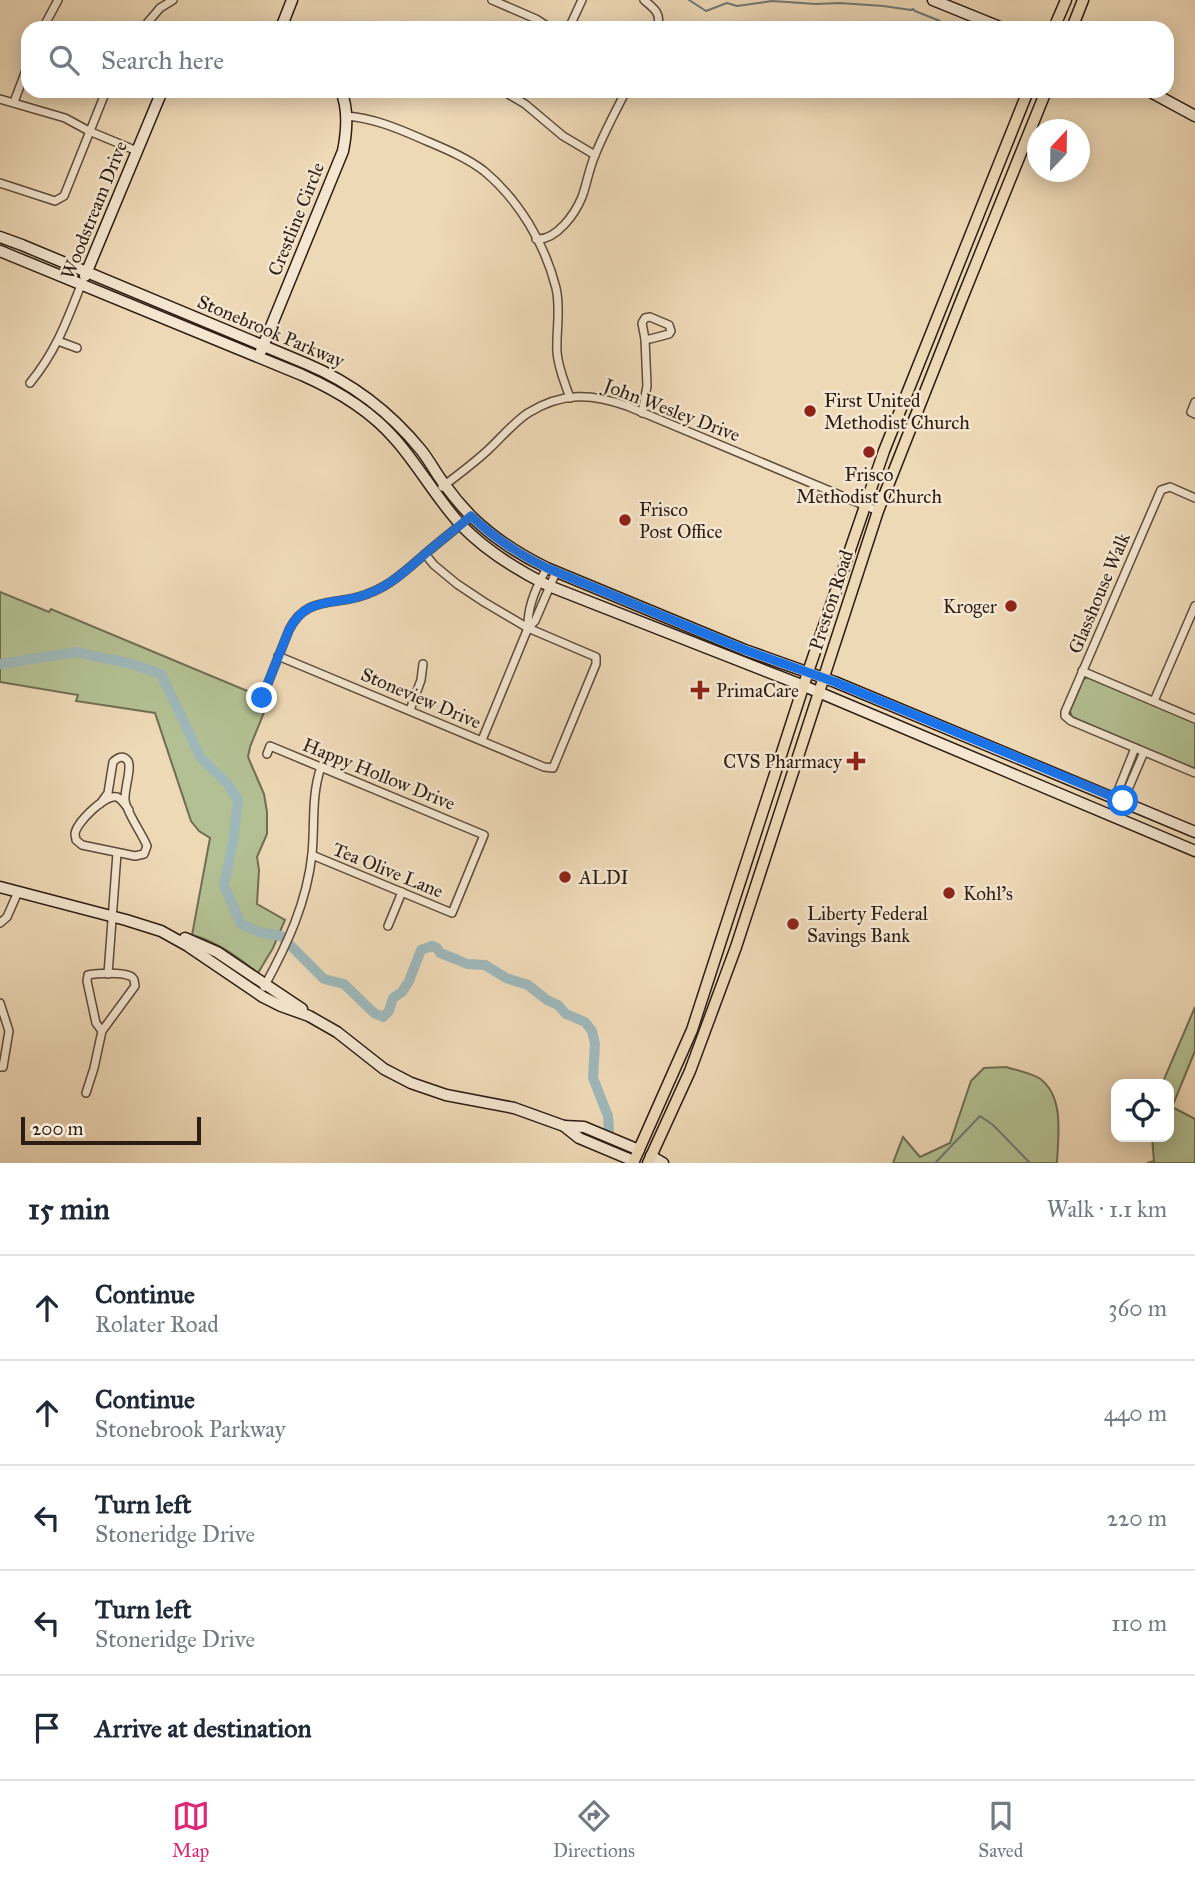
<!DOCTYPE html>
<html lang="en">
<head>
<meta charset="utf-8">
<style>
	:root { --surface:#fff; --page:#f6f6f7; --text:#1f2937; --muted:#747a83; --line:#e0e1e3; --accent:#db2777 }
	body { margin:0; font-family:"IM FELL Great Primer",serif; background:var(--page); color:var(--text) }
	.controls { position:absolute; right:21px; bottom:21px; display:grid; overflow:hidden; border-radius:14px; box-shadow:0 4px 18px #0003 }
	.controls button { width:63px; height:63px; display:grid; place-items:center; padding:0; border:0; border-bottom:2px solid var(--line); background:var(--surface); color:var(--text); font:35px sans-serif }
	.compass { position:absolute; left:1027px; top:119px; width:63px; height:63px; border-radius:50%; background:var(--surface); box-shadow:0 4px 18px #0003; rotate:22deg }
	.scale { position:absolute; left:21px; bottom:18px; width:180px; box-sizing:border-box; padding-left:7px; border:4px solid #2c1c12; border-top:0; font-size:19px; line-height:24px; white-space:nowrap; color:#2c1c12; -webkit-text-stroke:5px #f4e6d0; paint-order:stroke }
	.stop { position:absolute; width:21px; height:21px; margin:-16px; border:5px solid #1a73e8; border-radius:50%; background:#fff }
	.stop.end { background:#1a73e8; border-color:#fff; box-shadow:0 2px 7px #0008 }
	.list { margin:0; padding:0; list-style:none }
	h2 { display:flex; justify-content:space-between; align-items:center; height:91px; margin:0; padding:0 28px; font-size:30px }
	h2 small { font-size:23px; font-weight:400; color:var(--muted) }
	.list li { display:grid; grid-template-columns:46px 1fr auto; gap:21px; align-items:center; box-sizing:border-box; height:105px; padding:0 28px; border-top:2px solid var(--line) }
	.list b { display:block; font-size:26px; white-space:nowrap }
	.list p { margin:0; font-size:23px; white-space:nowrap; color:var(--muted) }
	.list em { font-size:23px; font-style:normal; color:var(--muted) }
	.icon { flex:none; width:38px; height:38px; fill:none; stroke:currentColor; stroke-width:2; stroke-linecap:round; stroke-linejoin:round }
	.map { position:relative; flex:none; width:1195px; height:1163px; overflow:hidden }
	.search { position:absolute; background:var(--surface); box-shadow:0 4px 18px #0003; left:21px; right:21px; top:21px; height:77px; display:flex; align-items:center; gap:18px; box-sizing:border-box; padding:0 24px; border-radius:21px; color:var(--muted); font-size:26px }
	.sheet { height:616px; background:var(--surface) }
	nav { display:flex; justify-content:space-around; align-items:center; box-sizing:border-box; height:98px; border-top:2px solid var(--line); background:var(--surface); font-size:19px; color:var(--muted) }
	nav a { display:grid; justify-items:center; gap:4px }
	nav .on { color:var(--accent) }
	.map>svg:first-child { display:block }
</style>
</head>
<body>
<div class="map">
<svg width="1195" height="1163" viewBox="0 0 1195 1163">
	<rect width="100%" height="100%" fill="#eed9b7"/>
	<filter id="stains"><feTurbulence type="fractalNoise" baseFrequency=".00286" numOctaves="4"/><feColorMatrix values="0 0 0 0 .2 0 0 0 0 .09 0 0 0 0 .02 0 0 0 .5 -.17"/></filter>
	<radialGradient id="worn" r=".72"><stop offset=".6" stop-color="#630" stop-opacity="0"/><stop offset="1" stop-color="#630" stop-opacity=".3"/></radialGradient>
	<g fill="#b3c093" stroke="#706e52" stroke-width="2">
		<path d="M0 592 49 612 51 609 269 700 250 747 248 757 264 794 267 812V834L257 857 259 870 257 904 285 920 273 948 258 973C236 956 218 942 192 935L210 838 199 831 191 821 155 713 76 701 78 695 0 682Z"/>
		<path d="M1086 678H1089L1195 722V769L1072 717 1070 711 1083 680Z"/>
		<path d="M1195 1007V1051L1172 1107 1195 1119V1163H1147L1154 1161 1152 1137H1169V1084H1162Z"/>
		<path d="M1006 1067C1016 1070 1030 1073 1039 1078 1065 1096 1058 1136 1057 1163H893L903 1137 920 1157 950 1143 971 1081 984 1068Z"/>
	</g>
	<g fill="none" stroke-linecap="round" stroke-linejoin="round">
		<g stroke="#707976" stroke-width="2">
			<path d="M689 0 706 11 727 3 737 6 772 1 816 4 840 3 883 6 911 10 913 9 915 11 940 21 944 25"/>
			<path d="M935 1163 980 1116 993 1125 1030 1163"/>
		</g>
		<path stroke="#9eb7b9" stroke-width="10" d="M0 664 76 652 132 664 161 674 201 758 228 784 238 800 233 842 224 885 241 924 259 932 281 936 324 979 344 984 374 1013 383 1017 389 1011 393 998 402 992 409 981 421 950 432 946 437 948 440 953 458 960 467 964 485 965 506 978 528 985 547 1000 558 1005 566 1014 585 1022 592 1031 595 1044 593 1078 608 1116 609 1131"/>
		<defs>
			<g id="street">
				<path d="M492 0 536 19 550 28"/>
				<path d="M644 0C655 9 662 14 657 28"/>
				<path d="M43 28 58 0"/>
				<path d="M143 28 160 8 173 0"/>
				<path d="M569 28 582 0"/>
				<path d="M503 91 525 104 563 136 595 155"/>
				<path d="M0 99 65 118 89 131 137 151"/>
				<path d="M14 102 28 65"/>
				<path d="M346 116C373 118 397 128 422 139 443 148 466 157 484 171 519 200 545 244 556 288 561 309 556 330 557 352 558 368 565 383 570 398"/>
				<path d="M0 183 55 201 64 196 106 91"/>
				<path d="M536 239C556 241 575 214 582 197 587 183 589 169 595 155 604 133 615 112 626 91"/>
				<path d="M650 317 669 325 671 331 669 334 650 339H645L642 323 645 318Z"/>
				<path d="M58 341 77 348"/>
				<path d="M30 383C56 351 66 323 81 285"/>
				<path d="M1195 402 1191 412 1195 414"/>
				<path d="M642 413 647 386 645 339"/>
				<path d="M442 487C458 475 474 463 488 450 501 438 514 422 528 413 562 392 591 393 627 406L878 511"/>
				<path d="M1195 498 1170 487 1161 490 1065 712V716L1071 721 1195 773"/>
				<path d="M528 628C527 608 537 585 547 568"/>
				<path d="M278 656 544 767 553 768 596 664V657L528 628 484 602 457 584 434 565 425 554"/>
				<path d="M1082 671 1195 719"/>
				<path d="M262 698 289 630C305 598 328 605 358 597 387 589 403 573 425 554 440 541 456 529 471 516"/>
				<path d="M1154 701 1195 606"/>
				<path d="M410 710 421 680 423 664"/>
				<path d="M482 740 528 628 535 621 556 572"/>
				<path d="M267 754 270 746 484 835 452 913 312 855"/>
				<path d="M1115 798 1135 748"/>
				<path d="M1123 801 1144 752"/>
				<path d="M100 804 108 793 113 762C117 758 123 754 128 761 132 768 124 790 125 800 126 812 142 833 147 846L144 854 135 856 82 845 76 840C76 838 75 836 75 834 76 823 105 794 117 797 122 799 126 806 129 810"/>
				<path d="M0 923 7 917 18 892"/>
				<path d="M388 926 402 892"/>
				<path d="M108 974 117 853"/>
				<path d="M264 987C287 945 307 902 312 854 315 824 311 796 321 767"/>
				<path d="M0 1003 9 1031 3 1067H0"/>
				<path d="M86 1093 94 1068 102 1031 135 986C134 981 135 978 130 976 121 972 97 973 88 975L87 981 96 1023 102 1031"/>
			</g>
			<g id="secondary">
				<path d="M933 0 1002 28"/>
				<path d="M281 28 292 0"/>
				<path d="M1149 91 1195 116"/>
				<path d="M0 237 22 245 307 364C352 383 390 412 421 450 430 461 436 474 445 485 453 496 463 508 473 518 495 539 520 555 547 568L745 650 835 682 1195 832"/>
				<path d="M0 251 302 375C336 390 370 410 395 439 419 466 436 498 461 525 486 551 517 570 549 586L804 686 1195 851"/>
				<path d="M85 276 162 91"/>
				<path d="M261 351 343 151C347 131 349 110 341 91"/>
				<path d="M0 887 126 920 161 931 188 946 263 997 281 1006 309 1016 337 1032 384 1069 411 1083 446 1095 514 1108 564 1126 579 1138 634 1161"/>
				<path d="M185 938 217 952 302 1009"/>
				<path d="M564 1126 584 1127 639 1150"/>
				<path d="M651 1156 663 1163"/>
			</g>
			<g id="primary">
				<path d="M1054 28 1066 0"/>
				<path d="M1072 28 1083 0"/>
				<path d="M633 1163 692 1030 808 672 884 451 1028 91"/>
				<path d="M648 1163 690 1071 736 947 878 511 961 301 1046 91"/>
			</g>
		</defs>
		<use href="#street" stroke="#5c4b3b" stroke-width="10"/>
		<use href="#secondary" stroke="#2c1c12" stroke-width="13"/>
		<use href="#primary" stroke="#2c1c12" stroke-width="13"/>
		<use href="#street" stroke="#f4e6d0" stroke-width="7"/>
		<use href="#secondary" stroke="#f4e6d0" stroke-width="10"/>
		<use href="#primary" stroke="#eed9b7" stroke-width="10"/>
	</g>
	<g fill="none" stroke-linecap="round" stroke-linejoin="round">
		<path stroke="#1a73e8" stroke-width="9" d="M262 698 289 630C305 598 328 605 358 597 387 589 403 573 425 554 440 541 456 529 471 516 494 538 518 554 547 568L745 650 835 682 1123 801"/>
	</g>
	<g fill="#8f2418" stroke="#f4e6d0" stroke-width="2.5">
		<circle cx="810" cy="411" r="7"/>
		<circle cx="869" cy="452" r="7"/>
		<circle cx="625" cy="520" r="7"/>
		<circle cx="1011" cy="606" r="7"/>
		<path d="M696.5 679.5h7v7h7v7h-7v7h-7v-7h-7v-7h7z"/>
		<path d="M852.5 750.5h7v7h7v7h-7v7h-7v-7h-7v-7h7z"/>
		<circle cx="565" cy="877" r="7"/>
		<circle cx="949" cy="893" r="7"/>
		<circle cx="793" cy="924" r="7"/>
	</g>
	<g text-anchor="middle" dominant-baseline="central" stroke-width="5" stroke-linejoin="round" paint-order="stroke">
		<g font-size="19" fill="#2c1c12" stroke="#f4e6d0">
			<text transform="translate(94 210) rotate(-68)">Woodstream Drive</text>
			<text transform="translate(296 219) rotate(-68)">Crestline Circle</text>
			<text transform="translate(271 331) rotate(23)">Stonebrook Parkway</text>
			<text transform="translate(672 410) rotate(21)">John Wesley Drive</text>
			<text transform="translate(1099 593) rotate(-67)">Glasshouse Walk</text>
			<text transform="translate(831 600) rotate(-72)">Preston Road</text>
			<text transform="translate(421 698) rotate(23)">Stoneview Drive</text>
			<text transform="translate(379 774) rotate(22)">Happy Hollow Drive</text>
			<text transform="translate(388 870) rotate(22)">Tea Olive Lane</text>
		</g>
		<g font-size="19" fill="#2c1c12" stroke="#f4e6d0" text-anchor="start">
			<text x="824" y="400">First United<tspan x="824" dy="22">Methodist Church</tspan></text>
			<text x="869" y="474" text-anchor="middle">Frisco<tspan x="869" dy="22">Methodist Church</tspan></text>
			<text x="639" y="509">Frisco<tspan x="639" dy="22">Post Office</tspan></text>
			<text x="997" y="606" text-anchor="end">Kroger</text>
			<text x="716" y="690">PrimaCare</text>
			<text x="842" y="761" text-anchor="end">CVS Pharmacy</text>
			<text x="579" y="877">ALDI</text>
			<text x="963" y="893">Kohl's</text>
			<text x="807" y="913">Liberty Federal<tspan x="807" dy="22">Savings Bank</tspan></text>
		</g>
	</g>
	<rect width="100%" height="100%" filter="url(#stains)"/>
	<rect width="100%" height="100%" fill="url(#worn)"/>
</svg>
<div class="controls">
<button><svg class="icon" aria-label="locate" viewBox="0 0 24 24"><circle cx="12" cy="12" r="6"/><path d="M12 2v4M12 18v4M2 12h4M18 12h4"/></svg></button>
</div>
<svg class="compass" viewBox="-18 -18 36 36"><path d="M0-13l5 13h-10z" fill="#e53935"/><path d="M0 13l5-13h-10z" fill="#747a83"/></svg>
<div class="scale">200 m</div>
<div class="stop" style="left:1123px;top:801px"></div>
<div class="stop end" style="left:262px;top:698px"></div>
<div class="search"><svg class="icon" aria-label="search" viewBox="0 0 24 24"><circle cx="10" cy="10" r="6"/><path d="M15 15l6 6"/></svg>Search here</div>
</div>
<section class="sheet">
<h2>15 min<small>Walk · 1.1 km</small></h2>
<ul class="list">
<li><svg class="icon" aria-label="ahead" viewBox="0 0 24 24"><path d="M12 20V5M6 11l6-6 6 6"/></svg><div><b>Continue</b><p>Rolater Road</p></div><em>360 m</em></li>
<li><svg class="icon" aria-label="ahead" viewBox="0 0 24 24"><path d="M12 20V5M6 11l6-6 6 6"/></svg><div><b>Continue</b><p>Stonebrook Parkway</p></div><em>440 m</em></li>
<li><svg class="icon" aria-label="left" viewBox="0 0 24 24"><path d="M17 20v-9H6M10 6l-5 5 5 5"/></svg><div><b>Turn left</b><p>Stoneridge Drive</p></div><em>220 m</em></li>
<li><svg class="icon" aria-label="left" viewBox="0 0 24 24"><path d="M17 20v-9H6M10 6l-5 5 5 5"/></svg><div><b>Turn left</b><p>Stoneridge Drive</p></div><em>110 m</em></li>
<li><svg class="icon" aria-label="arrive" viewBox="0 0 24 24"><path d="M6 21V4h12l-3 4 3 4H6"/></svg><div><b>Arrive at destination</b></div></li>
</ul>
</section>
<nav>
<a class="on"><svg class="icon" aria-label="map" viewBox="0 0 24 24"><path d="M3 6l6-2 6 2 6-2v14l-6 2-6-2-6 2zM9 4v14M15 6v14"/></svg>Map</a>
<a><svg class="icon" aria-label="directions" viewBox="0 0 24 24"><path d="M12 3l9 9-9 9-9-9zM9 14v-3h6M13 9l2 2-2 2"/></svg>Directions</a>
<a><svg class="icon" aria-label="saved" viewBox="0 0 24 24"><path d="M7 4h10v16l-5-4-5 4z"/></svg>Saved</a>
</nav>
</body>
</html>
